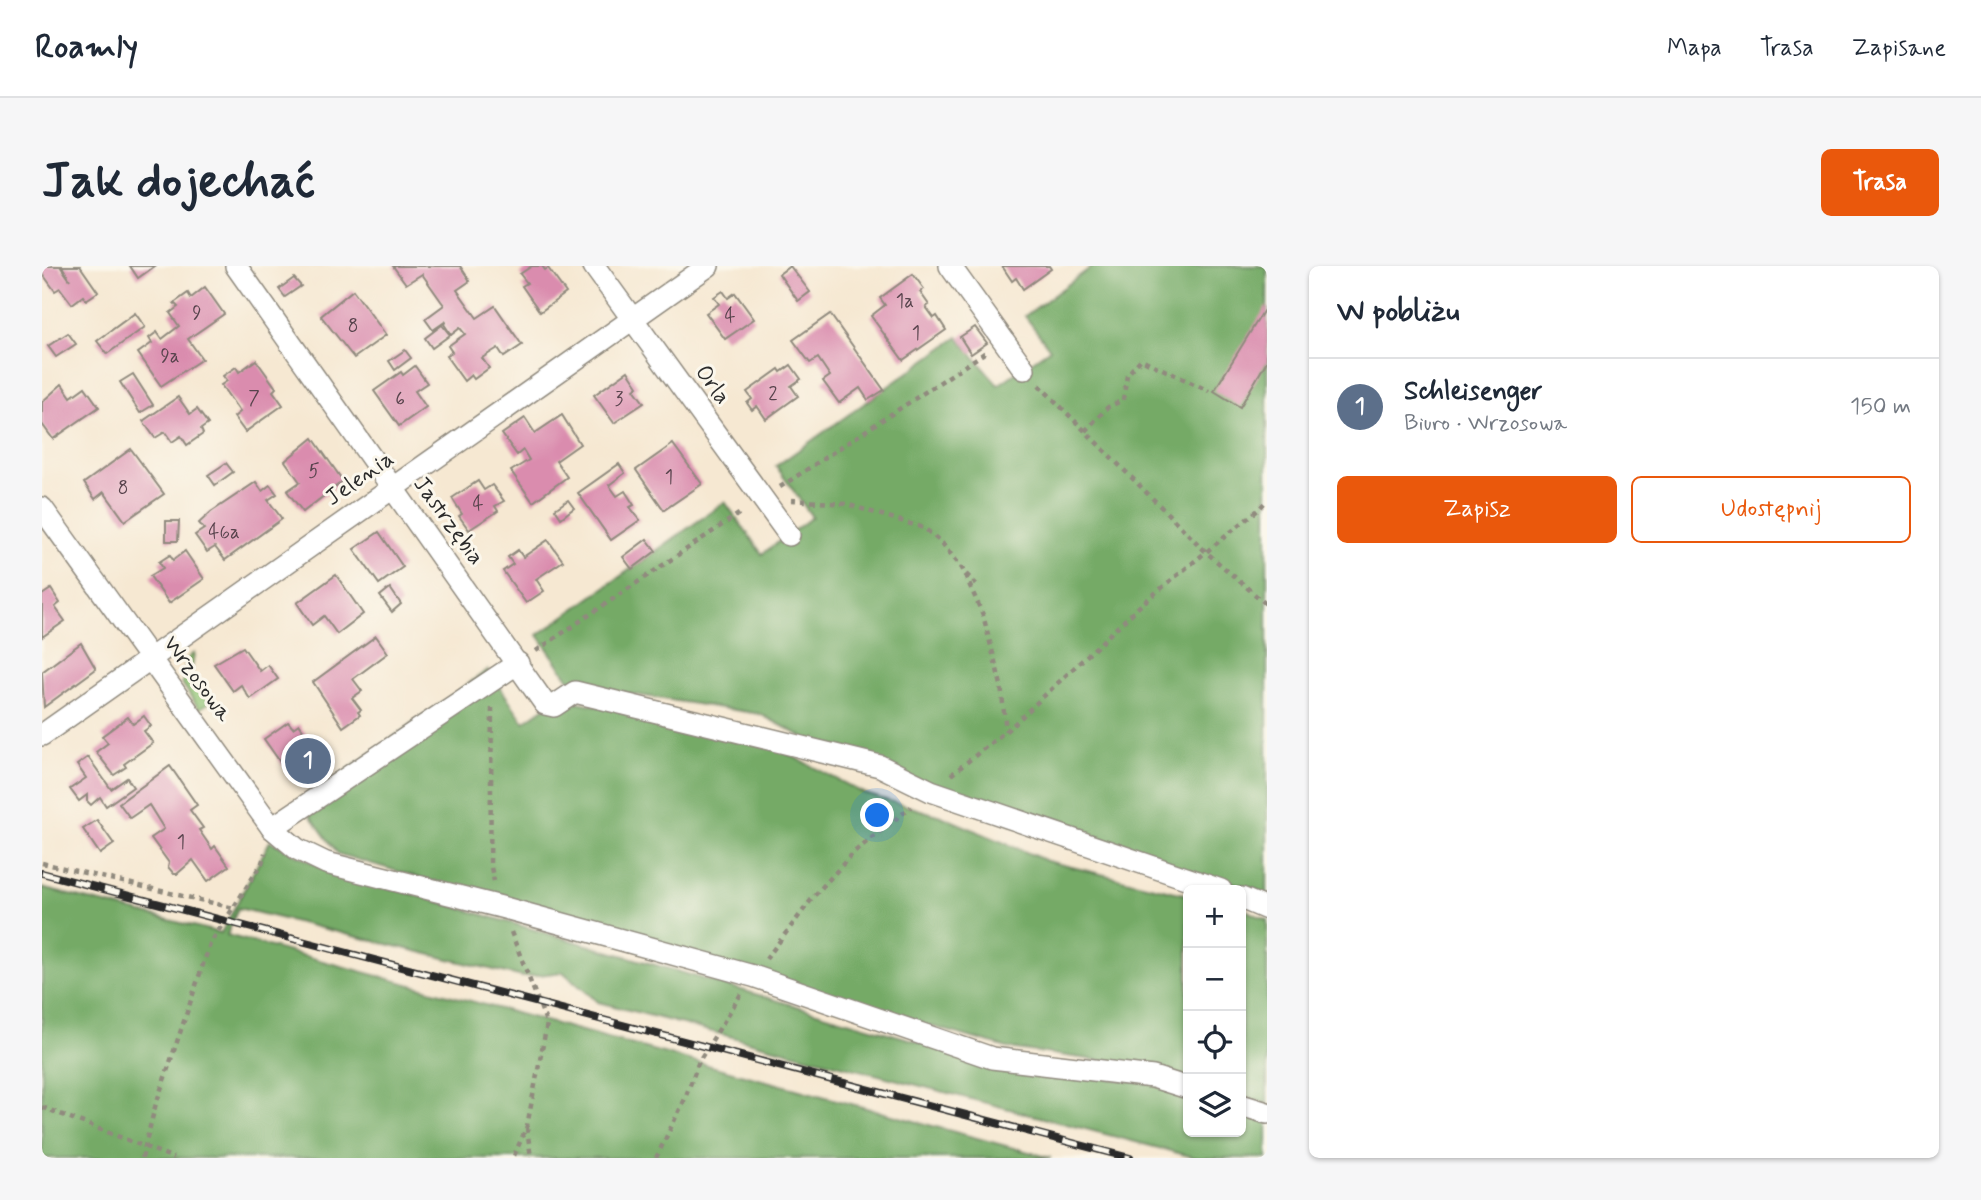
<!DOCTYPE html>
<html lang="pl">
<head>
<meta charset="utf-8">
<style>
	:root { --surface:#fff; --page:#f6f6f7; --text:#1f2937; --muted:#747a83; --line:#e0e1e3; --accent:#ea580c }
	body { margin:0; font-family:Mynerve,sans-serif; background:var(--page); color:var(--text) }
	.controls { position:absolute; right:21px; bottom:21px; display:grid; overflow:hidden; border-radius:10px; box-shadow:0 2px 5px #0004 }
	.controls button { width:63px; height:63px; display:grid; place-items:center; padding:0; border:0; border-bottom:2px solid var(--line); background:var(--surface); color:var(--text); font:35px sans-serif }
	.you { position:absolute; left:836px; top:550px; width:24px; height:24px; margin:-18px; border:5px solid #fff; border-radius:50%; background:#1a73e8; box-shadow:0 0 0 10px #1a73e833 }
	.badge { display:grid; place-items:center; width:46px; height:46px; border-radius:50%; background:var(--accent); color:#fff; font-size:23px; font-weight:700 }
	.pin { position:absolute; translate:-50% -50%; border:4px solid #fff; box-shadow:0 2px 7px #0006 }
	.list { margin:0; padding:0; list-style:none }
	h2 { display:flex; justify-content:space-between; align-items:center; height:91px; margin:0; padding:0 28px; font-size:30px }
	h2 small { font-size:23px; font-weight:400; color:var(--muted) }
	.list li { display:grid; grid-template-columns:46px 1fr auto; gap:21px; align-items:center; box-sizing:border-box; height:98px; padding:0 28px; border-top:2px solid var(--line) }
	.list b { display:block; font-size:26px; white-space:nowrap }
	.list p { margin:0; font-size:23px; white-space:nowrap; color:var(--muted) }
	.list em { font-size:23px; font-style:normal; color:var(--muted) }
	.actions { display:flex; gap:14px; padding:21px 28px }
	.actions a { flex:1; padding:16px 0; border:2px solid var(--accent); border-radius:10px; text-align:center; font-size:24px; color:var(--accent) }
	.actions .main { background:var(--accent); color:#fff }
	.icon { flex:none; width:38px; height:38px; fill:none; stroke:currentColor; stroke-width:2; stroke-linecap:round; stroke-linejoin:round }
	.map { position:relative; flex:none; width:1225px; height:892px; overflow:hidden; border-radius:10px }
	header { display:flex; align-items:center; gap:42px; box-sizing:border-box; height:98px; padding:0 35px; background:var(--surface); border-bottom:2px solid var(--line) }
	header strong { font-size:33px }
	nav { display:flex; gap:38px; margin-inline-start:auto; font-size:24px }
	.intro { display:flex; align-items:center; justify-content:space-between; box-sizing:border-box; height:168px; padding:0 42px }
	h1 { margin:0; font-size:49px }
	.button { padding:18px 32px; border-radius:10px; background:var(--accent); color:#fff; font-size:24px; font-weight:700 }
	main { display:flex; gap:42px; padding:0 42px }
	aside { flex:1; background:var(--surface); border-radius:10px; box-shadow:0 2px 5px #0004 }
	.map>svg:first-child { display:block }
</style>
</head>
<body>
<header>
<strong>Roamly</strong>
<nav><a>Mapa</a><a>Trasa</a><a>Zapisane</a></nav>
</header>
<div class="intro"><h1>Jak dojechać</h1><a class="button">Trasa</a></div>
<main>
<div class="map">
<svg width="1225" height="892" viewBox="0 0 1225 892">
	<rect width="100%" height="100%" fill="#fbf7ec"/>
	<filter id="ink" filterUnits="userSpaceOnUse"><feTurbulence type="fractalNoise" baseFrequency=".0143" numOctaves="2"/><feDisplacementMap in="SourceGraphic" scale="14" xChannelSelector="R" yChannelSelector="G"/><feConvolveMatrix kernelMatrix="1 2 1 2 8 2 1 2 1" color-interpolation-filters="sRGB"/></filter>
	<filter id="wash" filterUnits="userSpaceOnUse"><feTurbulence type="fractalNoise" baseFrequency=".00686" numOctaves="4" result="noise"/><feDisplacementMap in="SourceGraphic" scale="28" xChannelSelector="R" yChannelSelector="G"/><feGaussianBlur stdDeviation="1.57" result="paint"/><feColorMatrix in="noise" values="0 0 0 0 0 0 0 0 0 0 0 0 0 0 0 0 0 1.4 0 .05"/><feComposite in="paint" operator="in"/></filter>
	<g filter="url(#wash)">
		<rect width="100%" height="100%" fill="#f6e8d2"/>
		<path fill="#90c475" stroke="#5e7850" stroke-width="2" d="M152 387 149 408 168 436 157 443 140 417C148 407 136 397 152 387Z"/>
		<g fill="#74aa66" stroke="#506a48" stroke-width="2">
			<path d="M1051 0H1225V629L1210 622 1012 573 829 507 718 448 531 419 496 369 683 236 720 288 770 251 734 200 916 71 956 119 1008 83 983 50Z"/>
			<path d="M446 404 482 456 516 432 712 470 821 527 899 550 1005 595 1146 629V812L1113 802 965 782 296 588 259 537Z"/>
			<path d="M228 575 281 602 953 798 1109 818 1146 830V866H1199V847L1225 855V892H1155L556 736 521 706 481 711 196 642 185 669 1009 892H0V622L179 667Z"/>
			<path d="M1199 642 1225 654V838L1199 830Z"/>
		</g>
		<g id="blocks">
			<g fill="#da8cae">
				<path d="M0 0H18L28 14 20 0H38L56 26 44 34 41 30 30 38 18 22 13 25 0 7Z"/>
				<path d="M88 0H113L96 12Z"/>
				<path d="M351 0H418L428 15 415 24 435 52 453 40 480 79 462 91 456 82 440 92 447 102 432 113 429 109 422 115 404 90 410 86 406 80 423 68 418 62 409 69 402 58 404 55 391 64 383 53 402 39 399 35 380 8 364 18Z"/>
				<path d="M490 0H500L503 4 506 2 524 27 498 46 480 20 485 17 478 8Z"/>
				<path d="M748 0 768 26 756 35 737 8Z"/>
				<path d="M960 0H1007L1009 3 981 23 974 12 970 15Z"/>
				<path d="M871 8 882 23 878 26 887 39 884 41 892 52 895 50 904 64 861 94 829 50 843 39 838 32Z"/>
				<path d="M252 12 259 20 243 31 237 23Z"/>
				<path d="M163 21 182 48 146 73 160 93 119 120 96 87 110 77 107 72 115 66 120 73 137 60 128 47 136 41 132 37 146 27 149 32Z"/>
				<path d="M311 24 344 69 312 92 279 50Z"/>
				<path d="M681 25 686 32 693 27 712 53 683 73 664 47 677 38 672 31Z"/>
				<path d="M1225 39V95L1198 141 1172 125Z"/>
				<path d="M93 47 103 61 65 88 55 75Z"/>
				<path d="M788 48 842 124 826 134 818 122 797 137 781 115 788 110 776 92 768 97 751 74Z"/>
				<path d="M400 59 408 69 390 82 383 72Z"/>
				<path d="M933 61 945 77 929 88 918 71Z"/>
				<path d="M26 67 34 78 14 91 6 80Z"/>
				<path d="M363 84 369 92 353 104 347 95Z"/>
				<path d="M214 94 234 122 231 125 241 139 203 166 192 151 198 146 179 119 185 115 181 110 194 101 197 106Z"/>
				<path d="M749 99 759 113 749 120 756 130 724 153 715 140 710 144 705 137 710 133 705 126 737 103 739 106Z"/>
				<path d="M373 100 385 117 373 125 384 141 357 160 332 125 359 106 361 109Z"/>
				<path d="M586 105 596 120 592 123 602 137 572 157 552 129Z"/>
				<path d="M91 108 111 139 98 147 78 116Z"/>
				<path d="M20 118 29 131 43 121 57 141 11 173 0 158V136Z"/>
				<path d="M136 131 148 148 155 143 166 158 159 163 161 168 145 179 139 170 130 176 123 166 113 172 101 155Z"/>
				<path d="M520 149 538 178 514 195 525 211 491 236 469 205 487 194 481 184 475 189 460 168 483 152 493 167Z"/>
				<path d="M271 172 301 215 261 246 245 225 258 216 243 195Z"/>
				<path d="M631 178 660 218 622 244 594 204Z"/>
				<path d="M89 183 122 228 83 255 62 226 53 233 42 217Z"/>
				<path d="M184 197 191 206 173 219 166 209Z"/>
				<path d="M577 198 583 207 567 219 575 230 583 225 592 239 588 241 598 254 569 274 536 227Z"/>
				<path d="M436 215 442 224 450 219 462 235 453 240 456 245 427 264 417 250 420 248 410 232Z"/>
				<path d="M214 216 220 225 228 219 235 228 226 234 240 253 183 294 173 281 165 286 153 269 162 263 157 257 169 246Z"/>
				<path d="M526 234 532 242 519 252 513 243Z"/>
				<path d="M124 255H137L136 275H124Z"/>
				<path d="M337 266 361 301 337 318 312 283Z"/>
				<path d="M605 273 614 285 590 303 581 291Z"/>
				<path d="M506 274 521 295 494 313 502 325 484 337 461 305 471 298 466 291 476 284 481 291Z"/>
				<path d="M143 285 162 313 127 337 108 310 121 302 117 296 128 289 131 294Z"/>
				<path d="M294 309 321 348 295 368 282 350 270 359 255 337Z"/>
				<path d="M348 322 359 338 350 346 338 330Z"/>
				<path d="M9 323 18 337 13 341 23 355 0 371V329Z"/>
				<path d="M334 370 346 387 311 413 320 425 310 432 319 444 316 446 318 449 301 461 271 416Z"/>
				<path d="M39 377 54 403 2 441 0 406Z"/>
				<path d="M201 381 218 405 226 399 236 413 208 433 199 419 191 425 172 398Z"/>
				<path d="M102 450 109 460 102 465 111 477 82 498 84 501 72 509 54 486 66 477 60 470 86 451 91 458Z"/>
				<path d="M246 456 251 462 257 458 284 497 261 514 251 493 241 500 222 473Z"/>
				<path d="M46 491 69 523 85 512 91 521 64 540 58 531 49 539 45 535V529L37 535 28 523 44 512 35 499Z"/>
				<path d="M128 500 155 539 148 544 161 562 157 564 170 583 173 580 187 600 166 615 151 594 135 608H132L126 601 127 597 109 572 122 563 107 539 88 552 77 537Z"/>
				<path d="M55 554 72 578 58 588 41 563Z"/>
			</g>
		</g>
	</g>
	<g filter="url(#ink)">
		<use href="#blocks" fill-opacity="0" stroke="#908a7e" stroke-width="2"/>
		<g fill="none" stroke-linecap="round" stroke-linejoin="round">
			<defs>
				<g id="minor">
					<path d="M194 0 503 438 512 440 533 426 838 500 889 525 1179 624"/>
					<path d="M552 0 747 269"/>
					<path d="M908 0 982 103"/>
					<path d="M0 242 230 562 255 583 284 597 459 641 711 710 950 792 1111 811 1146 822"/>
					<path d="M0 469 666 0"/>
					<path d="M230 562 476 397"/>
					<path d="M1199 632 1225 643"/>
					<path d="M1199 839 1225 847"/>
				</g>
			</defs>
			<use href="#minor" stroke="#908a7e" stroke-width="24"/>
			<g stroke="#908a7e" stroke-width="4.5" stroke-dasharray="5 5" stroke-linecap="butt">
				<path d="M997 119 1164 286 1225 339"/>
				<path d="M1043 165 1066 141 1081 134 1085 109 1099 93 1167 125"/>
				<path d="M738 221 944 86"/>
				<path d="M749 234 804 238 882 262 900 277 920 302 941 349 959 419 964 465"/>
				<path d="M924 308 938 322"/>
				<path d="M494 385 701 245"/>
				<path d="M450 442 448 597 452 615"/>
				<path d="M909 509 970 460 1101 337 1216 244 1225 234"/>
				<path d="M0 597 192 642"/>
				<path d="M469 666 505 758 485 860 471 892"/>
				<path d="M724 693 773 629 812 586 869 541"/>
				<path d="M0 841 132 892"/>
				<path d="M485 862 489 892"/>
				<path d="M100 892 113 841 168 678 220 597 223 587"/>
				<path d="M614 892 642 835 657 795 699 728"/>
			</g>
			<use href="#minor" stroke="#fff" stroke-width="21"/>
			<defs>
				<path id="rail" d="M0 607 1088 892"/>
			</defs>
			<use href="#rail" stroke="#2b2b2b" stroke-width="8"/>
			<use href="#rail" stroke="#fbf7ec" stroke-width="5" stroke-dasharray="16" stroke-linecap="butt"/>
		</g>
	</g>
	<g text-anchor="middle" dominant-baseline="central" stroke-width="6" stroke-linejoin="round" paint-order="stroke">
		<g font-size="19" fill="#57434c">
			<text x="863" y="35">1a</text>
			<text x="155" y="47">9</text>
			<text x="688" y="50">4</text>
			<text x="311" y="60">8</text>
			<text x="874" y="67">1</text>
			<text x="128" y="90">9a</text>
			<text x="731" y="128">2</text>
			<text x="212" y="132">7</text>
			<text x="358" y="133">6</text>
			<text x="577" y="133">3</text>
			<text x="272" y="205">5</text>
			<text x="627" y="211">1</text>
			<text x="81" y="222">8</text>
			<text x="436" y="238">4</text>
			<text x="182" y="266">46a</text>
			<text x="139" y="576">1</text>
		</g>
		<g font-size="23" fill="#2b2b2b" stroke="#fbf7ec">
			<text transform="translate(670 119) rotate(54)">Orla</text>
			<text transform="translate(318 213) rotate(-35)">Jelenia</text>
			<text transform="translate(406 255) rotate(54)">Jastrzębia</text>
			<text transform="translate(155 413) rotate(54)">Wrzosowa</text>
		</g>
	</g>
</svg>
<div class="controls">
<button>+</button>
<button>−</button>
<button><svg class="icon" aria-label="locate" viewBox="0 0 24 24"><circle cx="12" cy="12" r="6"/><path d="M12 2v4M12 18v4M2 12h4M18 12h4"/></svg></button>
<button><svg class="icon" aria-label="layers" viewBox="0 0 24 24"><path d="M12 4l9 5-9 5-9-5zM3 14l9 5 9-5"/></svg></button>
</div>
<div class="you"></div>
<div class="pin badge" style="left:266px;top:495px;background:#5c6f8a">1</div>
</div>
<aside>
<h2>W pobliżu<small></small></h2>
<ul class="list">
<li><span class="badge" style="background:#5c6f8a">1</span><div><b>Schleisenger</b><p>Biuro · Wrzosowa</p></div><em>150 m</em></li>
</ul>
<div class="actions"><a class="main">Zapisz</a><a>Udostępnij</a></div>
</aside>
</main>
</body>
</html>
